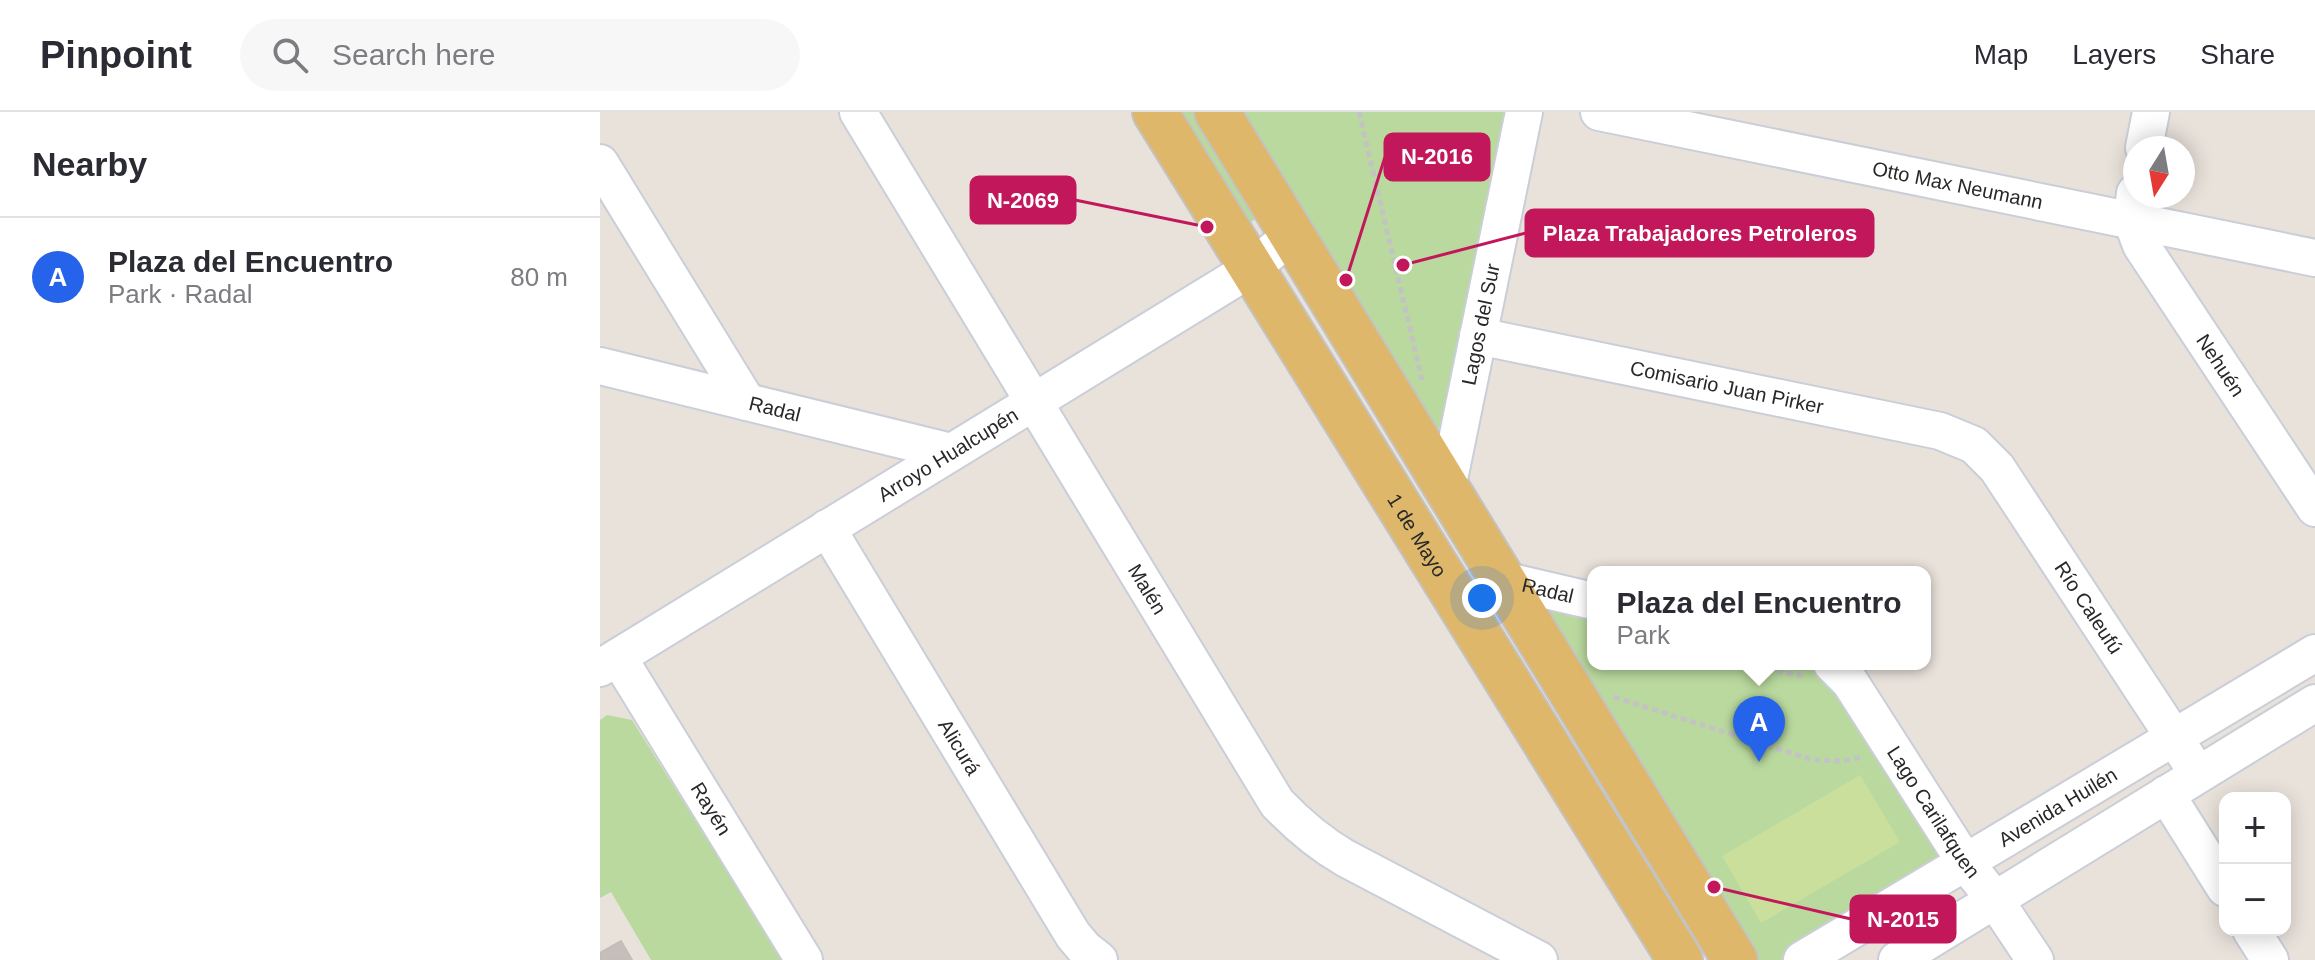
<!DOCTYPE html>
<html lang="en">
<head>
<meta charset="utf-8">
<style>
	:root { --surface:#fff; --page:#f7f7f7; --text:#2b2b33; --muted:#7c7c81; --line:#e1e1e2; --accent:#2563eb }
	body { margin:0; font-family:Helvetica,sans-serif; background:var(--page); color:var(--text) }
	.controls { position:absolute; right:24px; bottom:24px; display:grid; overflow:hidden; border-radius:16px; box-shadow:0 4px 20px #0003 }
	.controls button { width:72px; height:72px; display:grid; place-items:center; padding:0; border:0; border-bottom:2px solid var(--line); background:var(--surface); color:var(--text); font:40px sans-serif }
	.compass { position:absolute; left:1523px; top:24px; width:72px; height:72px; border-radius:50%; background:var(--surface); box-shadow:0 4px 20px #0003; rotate:191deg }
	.you { position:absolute; left:882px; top:486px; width:28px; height:28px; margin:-20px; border:6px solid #fff; border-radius:50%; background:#1a73e8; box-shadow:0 0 0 12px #1a73e833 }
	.badge { display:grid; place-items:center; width:52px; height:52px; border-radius:50%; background:var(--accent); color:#fff; font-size:26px; font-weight:700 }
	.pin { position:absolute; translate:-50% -66px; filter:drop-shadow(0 2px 4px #0008) }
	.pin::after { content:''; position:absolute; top:42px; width:28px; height:24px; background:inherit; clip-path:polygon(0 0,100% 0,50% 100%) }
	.popup { position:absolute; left:987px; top:454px; width:344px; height:104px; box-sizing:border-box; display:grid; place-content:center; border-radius:16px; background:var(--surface); filter:drop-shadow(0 2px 6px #0005); font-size:26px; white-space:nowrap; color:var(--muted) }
	.popup b { font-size:30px; color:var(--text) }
	.popup::after { content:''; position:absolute; left:50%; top:100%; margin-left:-16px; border:16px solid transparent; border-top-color:var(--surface) }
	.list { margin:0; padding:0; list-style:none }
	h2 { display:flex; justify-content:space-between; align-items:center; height:104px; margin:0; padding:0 32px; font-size:34px }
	h2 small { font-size:26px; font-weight:400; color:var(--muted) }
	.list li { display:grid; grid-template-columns:52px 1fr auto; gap:24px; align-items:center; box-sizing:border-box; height:120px; padding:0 32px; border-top:2px solid var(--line) }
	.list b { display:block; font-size:30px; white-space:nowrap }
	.list p { margin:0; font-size:26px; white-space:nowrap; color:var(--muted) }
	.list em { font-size:26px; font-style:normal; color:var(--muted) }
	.icon { flex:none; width:44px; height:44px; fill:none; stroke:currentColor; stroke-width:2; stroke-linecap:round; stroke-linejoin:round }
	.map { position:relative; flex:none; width:1715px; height:848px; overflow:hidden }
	header { display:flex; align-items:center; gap:48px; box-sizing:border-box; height:112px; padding:0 40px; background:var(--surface); border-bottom:2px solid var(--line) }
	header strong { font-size:38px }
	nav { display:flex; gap:44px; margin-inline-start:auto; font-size:28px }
	.search { width:560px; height:72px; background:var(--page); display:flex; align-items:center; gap:20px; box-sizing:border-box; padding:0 28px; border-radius:44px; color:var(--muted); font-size:30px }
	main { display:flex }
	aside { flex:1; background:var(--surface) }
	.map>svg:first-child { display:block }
</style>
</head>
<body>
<header>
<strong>Pinpoint</strong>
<div class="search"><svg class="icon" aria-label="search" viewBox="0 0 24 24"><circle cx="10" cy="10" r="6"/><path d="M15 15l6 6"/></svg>Search here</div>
<nav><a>Map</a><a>Layers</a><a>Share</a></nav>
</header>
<main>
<aside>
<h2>Nearby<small></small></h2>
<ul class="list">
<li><span class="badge">A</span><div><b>Plaza del Encuentro</b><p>Park · Radal</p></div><em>80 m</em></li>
</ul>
</aside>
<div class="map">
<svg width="1715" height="848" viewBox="0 0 1715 848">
	<rect width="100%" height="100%" fill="#e9e2db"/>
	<g fill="#b9d99e">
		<path d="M573 0H605L662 103 649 111Z"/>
		<path d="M635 0H909L844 314 835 317Z"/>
		<path d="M950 496 993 500V552H1213L1222 557 1340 742 1339 748 1330 758 1181 848H1153L947 501Z"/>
		<path d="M7 603 32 608 183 848H51L11 780 0 786V608Z"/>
	</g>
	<path fill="#cadf9b" d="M1260 663 1300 730 1161 811 1122 744Z"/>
	<path fill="#c4bfbb" stroke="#c4bdb5" stroke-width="2" d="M21 829 32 848H0V841Z"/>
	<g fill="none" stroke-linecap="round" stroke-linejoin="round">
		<defs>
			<g id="minor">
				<path id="s1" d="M258 0 677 691C698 713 719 731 745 746L939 848"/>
				<path id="s2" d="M999 0 1715 146"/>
				<path d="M1544 36 1551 0"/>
				<path d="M0 51 147 290"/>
				<path id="s3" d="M1535 81 1532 109 1541 133 1715 396"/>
				<path id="s4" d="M878 224 1340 319 1374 333 1397 356 1598 662"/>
				<path id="s5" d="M0 254 351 340"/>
				<path id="s6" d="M847 377 924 0"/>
				<path id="s7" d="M227 416 473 823 484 836 499 848"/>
				<path id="s8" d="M903 468 993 489"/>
				<path id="s9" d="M18 545 204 848"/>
				<path id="s10" d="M1232 552 1250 570 1365 750 1395 788 1435 848"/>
				<path id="s11" d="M0 556 652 156 692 123"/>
				<path d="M1566 682 1625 776"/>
				<path d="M1651 818 1670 848"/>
				<path id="s12" d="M1202 848 1715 541"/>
				<path d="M1297 848 1715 591"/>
			</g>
			<g id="major">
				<path id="s13" d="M555 0 1080 848"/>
				<path d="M617 0 1135 848"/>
			</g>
		</defs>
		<use href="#minor" stroke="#caced8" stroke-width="40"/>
		<use href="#major" stroke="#c3c3c3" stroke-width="48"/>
		<g stroke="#c3c3c3" stroke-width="5" stroke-dasharray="6 4" stroke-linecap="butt">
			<path d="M759 0 822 268"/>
			<path d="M1148 552 1205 565"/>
			<path d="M1014 585 1213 648 1243 649 1262 645"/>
		</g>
		<use href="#minor" stroke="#fff" stroke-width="36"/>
		<use href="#major" stroke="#dfb76a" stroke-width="44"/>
	</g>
	<g text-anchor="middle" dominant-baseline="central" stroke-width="6" stroke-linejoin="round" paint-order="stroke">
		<g font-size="20" fill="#282828" stroke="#fff">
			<text stroke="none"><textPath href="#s2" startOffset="366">Otto Max Neumann</textPath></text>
			<text stroke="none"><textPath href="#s6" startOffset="168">Lagos del Sur</textPath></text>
			<text stroke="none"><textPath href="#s3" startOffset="198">Nehuén</textPath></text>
			<text stroke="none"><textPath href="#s4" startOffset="254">Comisario Juan Pirker</textPath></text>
			<text stroke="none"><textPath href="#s5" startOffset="180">Radal</textPath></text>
			<text stroke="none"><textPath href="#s11" startOffset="408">Arroyo Hualcupén</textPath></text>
			<text stroke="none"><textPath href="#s13" startOffset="498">1 de Mayo</textPath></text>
			<text stroke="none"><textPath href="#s1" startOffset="558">Malén</textPath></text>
			<text stroke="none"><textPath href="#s8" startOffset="46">Radal</textPath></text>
			<text stroke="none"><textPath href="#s4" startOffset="708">Río Caleufú</textPath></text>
			<text stroke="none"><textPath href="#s7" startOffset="256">Alicurá</textPath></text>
			<text stroke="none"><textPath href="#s12" startOffset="298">Avenida Huilén</textPath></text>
			<text stroke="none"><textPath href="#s9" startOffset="178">Rayén</textPath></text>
			<text stroke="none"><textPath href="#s10" startOffset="180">Lago Carilafquen</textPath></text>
		</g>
	</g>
	<path fill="none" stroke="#c2185b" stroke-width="3" d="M746 168L785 45M607 115L475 88M803 153L926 121M1114 775L1251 807"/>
	<g fill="#c2185b" stroke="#fff" stroke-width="3">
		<circle cx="746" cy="168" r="8"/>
		<circle cx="607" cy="115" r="8"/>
		<circle cx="803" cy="153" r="8"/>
		<circle cx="1114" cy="775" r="8"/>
	</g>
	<g fill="#c2185b" stroke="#c2185b" stroke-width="3">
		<rect x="785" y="22" width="104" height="46" rx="8"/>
		<rect x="371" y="65" width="104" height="46" rx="8"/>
		<rect x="926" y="98" width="347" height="46" rx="8"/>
		<rect x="1251" y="784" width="104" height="46" rx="8"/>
	</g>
	<g font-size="22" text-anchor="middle" font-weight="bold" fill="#fff">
		<text x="837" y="52">N-2016</text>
		<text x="423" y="96">N-2069</text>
		<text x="1100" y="129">Plaza Trabajadores Petroleros</text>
		<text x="1303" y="815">N-2015</text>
	</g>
</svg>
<div class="controls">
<button>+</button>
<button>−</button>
</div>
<svg class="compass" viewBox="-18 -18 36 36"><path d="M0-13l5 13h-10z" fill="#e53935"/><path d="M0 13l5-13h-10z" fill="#7c7c81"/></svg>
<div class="you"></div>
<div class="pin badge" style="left:1159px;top:650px">A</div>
<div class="popup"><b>Plaza del Encuentro</b>Park</div>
</div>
</main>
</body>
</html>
